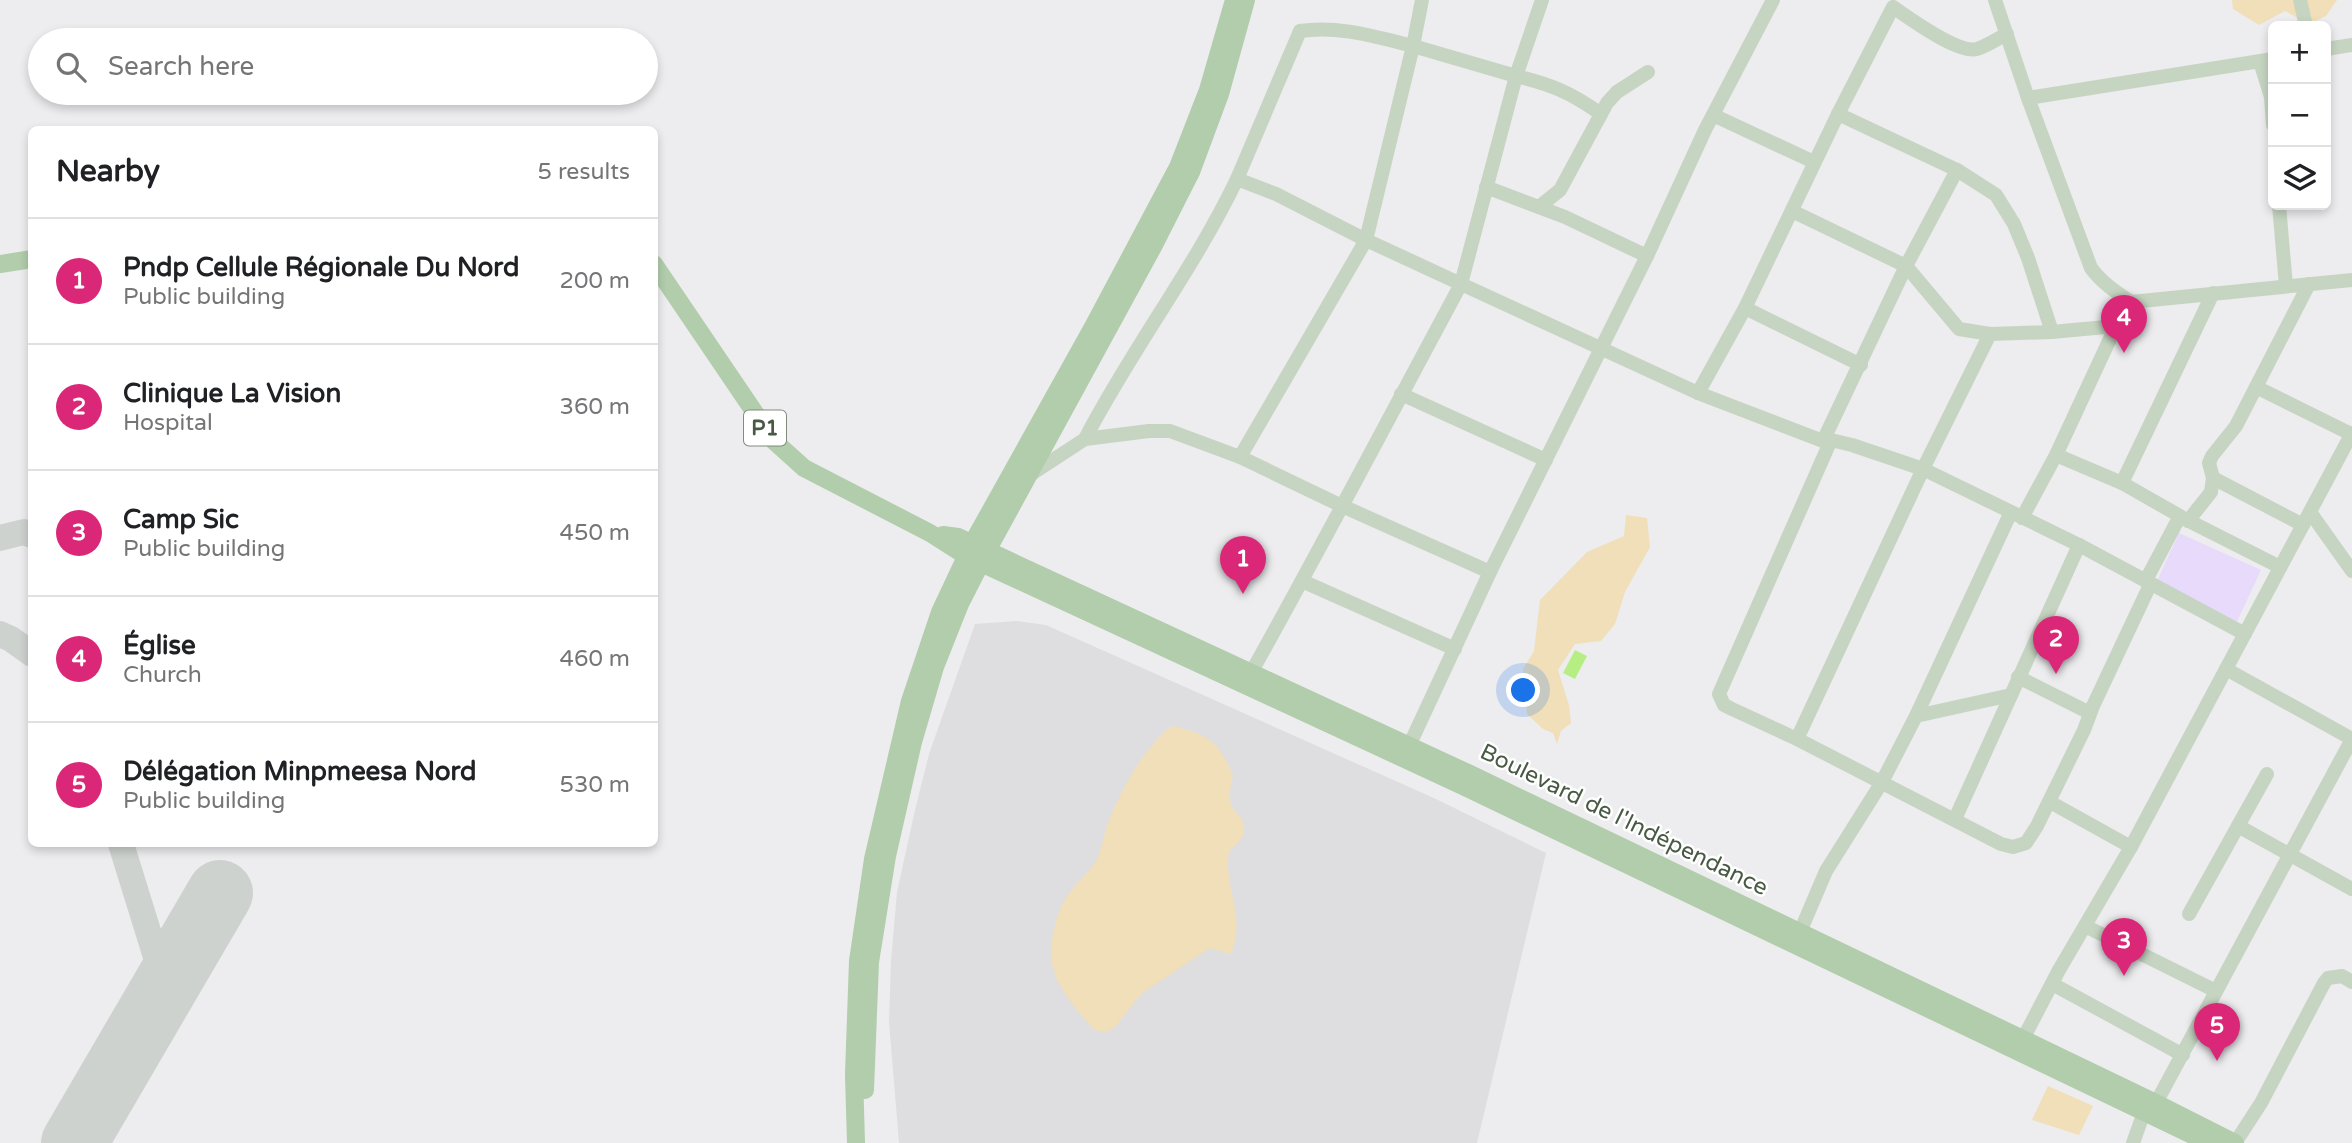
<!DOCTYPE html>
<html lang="en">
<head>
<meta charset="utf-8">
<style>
	:root { --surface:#fff; --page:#f2f2f2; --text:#202124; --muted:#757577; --line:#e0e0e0; --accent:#db2777 }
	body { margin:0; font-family:"Varela Round",sans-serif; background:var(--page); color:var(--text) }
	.controls { position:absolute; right:21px; top:21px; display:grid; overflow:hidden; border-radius:10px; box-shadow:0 4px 10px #0003 }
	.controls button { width:63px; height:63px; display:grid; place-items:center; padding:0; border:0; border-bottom:2px solid var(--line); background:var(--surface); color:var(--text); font:35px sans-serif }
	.you { position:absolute; left:1524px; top:691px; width:24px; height:24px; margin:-18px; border:5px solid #fff; border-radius:50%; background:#1a73e8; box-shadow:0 0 0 10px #1a73e833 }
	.badge { display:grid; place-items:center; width:46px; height:46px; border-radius:50%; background:var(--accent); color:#fff; font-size:23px; font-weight:700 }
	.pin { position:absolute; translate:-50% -58px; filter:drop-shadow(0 2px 4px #0008) }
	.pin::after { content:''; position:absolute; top:37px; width:24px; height:21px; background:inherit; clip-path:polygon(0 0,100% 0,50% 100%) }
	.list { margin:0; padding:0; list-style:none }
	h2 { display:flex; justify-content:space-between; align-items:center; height:91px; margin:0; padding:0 28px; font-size:30px }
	h2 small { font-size:23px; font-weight:400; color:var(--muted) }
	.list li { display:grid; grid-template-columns:46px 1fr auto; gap:21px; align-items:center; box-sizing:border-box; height:126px; padding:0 28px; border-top:2px solid var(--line) }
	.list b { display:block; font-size:26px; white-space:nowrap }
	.list p { margin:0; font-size:23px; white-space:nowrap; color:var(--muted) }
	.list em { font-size:23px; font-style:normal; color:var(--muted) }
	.icon { flex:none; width:38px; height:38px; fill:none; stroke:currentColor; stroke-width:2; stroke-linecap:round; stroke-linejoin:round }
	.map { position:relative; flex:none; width:2352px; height:1143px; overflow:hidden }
	.search { position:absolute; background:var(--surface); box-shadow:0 4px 10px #0003; left:28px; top:28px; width:630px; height:77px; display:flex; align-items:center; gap:18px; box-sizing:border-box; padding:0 24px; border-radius:38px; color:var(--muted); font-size:26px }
	.panel { position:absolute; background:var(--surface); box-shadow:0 4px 10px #0003; left:28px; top:126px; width:630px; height:721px; border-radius:10px }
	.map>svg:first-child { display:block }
</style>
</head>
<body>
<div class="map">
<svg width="2352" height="1143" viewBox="0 0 2352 1143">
	<rect width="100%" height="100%" fill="#edecef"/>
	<path fill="#dedee0" d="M1017 621 1046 625 1436 799 1546 853 1477 1143H899L889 1022 891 961 897 892 915 810 929 754 975 624Z"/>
	<path fill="#e8dafb" d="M2179 533 2261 570 2234 628 2153 590Z"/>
	<g fill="#f0dfb8">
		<path d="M2232 0H2337L2326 16 2308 24 2285 11 2259 25 2233 9Z"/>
		<path d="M1626 515 1647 518 1650 547 1625 592 1615 624 1601 641 1575 644 1558 670 1569 705 1571 723 1561 731 1557 744 1553 733 1543 729 1527 714 1523 669 1534 651 1540 600 1587 552 1624 536Z"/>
		<path d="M1172 726C1208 734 1218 740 1233 776 1231 785 1228 795 1231 804 1232 810 1238 813 1241 818 1249 834 1240 842 1229 851 1223 888 1247 915 1231 954L1210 948 1141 994 1116 1026 1108 1032 1094 1030C1079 1012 1056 989 1052 963 1049 945 1055 917 1064 901 1072 886 1089 874 1097 859 1102 848 1104 834 1108 823 1120 791 1145 746 1172 726Z"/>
		<path d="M2048 1086 2093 1106 2079 1135 2032 1120Z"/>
	</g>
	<path fill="#b6ee83" d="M1575 650 1587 656 1575 679 1563 673Z"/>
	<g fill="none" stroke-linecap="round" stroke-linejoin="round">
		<g stroke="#ced2ce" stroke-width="26">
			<path d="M0 538 24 532 32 535"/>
			<path d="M0 634 11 639 32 654"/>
			<path d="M121 844 165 986"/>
		</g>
		<path stroke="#ced2ce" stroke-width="66" d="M74 1143 220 893"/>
		<g stroke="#c6d5c2" stroke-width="14">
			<path d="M1542 0 1516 76C1552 85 1570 92 1601 114"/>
			<path d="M1995 0 2028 98 2091 268C2102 283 2116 292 2131 302L2352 280"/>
			<path d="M2300 0 2306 26"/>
			<path d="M2326 49 2352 45"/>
			<path d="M2260 62 2271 97 2273 125"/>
			<path d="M2028 98 2273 59"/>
			<path d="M1838 114 1893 7C1909 18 1958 54 1977 49 1987 46 1997 39 2007 34"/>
			<path d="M1713 115 1814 162"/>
			<path d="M1237 179 1300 31C1338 25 1376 37 1413 46L1422 0"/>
			<path d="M1486 187 1565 217 1647 256"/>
			<path d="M2279 205 2286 286"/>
			<path d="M1539 207 1560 190 1607 103 1617 92 1648 72"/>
			<path d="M1792 211 1906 266 1959 329 1990 334"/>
			<path d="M2309 284 2256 387 2351 434"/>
			<path d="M1745 308 1861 365"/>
			<path d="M2052 332 1990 334 1923 469 1797 739 2001 844 2013 847 2026 843 2037 826 2084 730 2093 706 2150 585"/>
			<path d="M1698 393 1745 308 1838 114 1957 170 1996 195 2014 224 2028 258 2052 332 2116 326"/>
			<path d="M1401 394 1546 460"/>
			<path d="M1085 439C1131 350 1194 269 1237 179L1276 194 1366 240 1413 46 1516 76 1461 284 1698 393 1823 441 1831 440 1852 445 1923 469 2079 545 2245 634"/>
			<path d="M1823 441 1906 266 1957 170"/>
			<path d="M2056 455 2122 483 2213 293"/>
			<path d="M1027 477 1085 439 1149 431H1170L1240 457"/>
			<path d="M2213 478 2303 525"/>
			<path d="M2122 483 2180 516 2146 580"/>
			<path d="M2310 512 2352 571"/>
			<path d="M2181 517 2280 567"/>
			<path d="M2022 518 2056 455 2116 326 2131 302"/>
			<path d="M2188 521 2211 492 2213 478 2209 463 2212 456 2236 426 2256 387"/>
			<path d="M1302 581 1455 649"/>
			<path d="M1251 673C1323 544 1391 414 1461 284L1366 240 1240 457 1340 505 1490 572"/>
			<path d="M2018 677 2090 713"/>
			<path d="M1916 716 2011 695"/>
			<path d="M1797 739 1732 709 1724 705 1719 694 1831 440"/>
			<path d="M1409 746 1490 572 1647 256 1705 130 1773 0"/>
			<path d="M2050 802 2131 847"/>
			<path d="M1955 819 2079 545"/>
			<path d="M2238 826 2352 889"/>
			<path d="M2189 914 2267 774"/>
			<path d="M2085 926 2216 991"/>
			<path d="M1800 932 1826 871 1882 782 1916 716 2011 512"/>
			<path d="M2056 986 2183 1055"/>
			<path d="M2023 1039 2059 970 2131 847 2352 433"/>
			<path d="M2156 1103 2352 739 2226 669"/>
			<path d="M2133 1143 2144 1112"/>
			<path d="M2235 1143 2261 1103 2324 983 2328 978 2342 976 2352 982"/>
		</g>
		<g stroke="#b1cdab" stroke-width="18">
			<path d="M0 264 32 259"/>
			<path d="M654 264 774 441 804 468 930 533 966 556 1463 786 2209 1143"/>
			<path d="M943 535 958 537 1470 774 2156 1103 2235 1143"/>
			<path d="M865 1090 870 962 887 856 913 742 935 667 960 604 987 551 1154 245 1191 172 1220 94 1246 0"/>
			<path d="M856 1143 854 1074 858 961 873 859 910 701 940 612 972 544 1093 327 1178 167 1208 90 1234 0"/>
		</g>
	</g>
	<g text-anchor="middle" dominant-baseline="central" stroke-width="5" stroke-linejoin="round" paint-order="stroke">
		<rect fill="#fff" stroke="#808c7c" stroke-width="2" x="744" y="410.5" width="42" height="35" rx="5"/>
		<g font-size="21" font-weight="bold" fill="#495a44">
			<text x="765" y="428">P1</text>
		</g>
		<g font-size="23" fill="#495a44" stroke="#fff">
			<text transform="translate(1624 820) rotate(26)">Boulevard de l'Indépendance</text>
		</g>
	</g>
</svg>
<div class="controls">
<button>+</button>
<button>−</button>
<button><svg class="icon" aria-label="layers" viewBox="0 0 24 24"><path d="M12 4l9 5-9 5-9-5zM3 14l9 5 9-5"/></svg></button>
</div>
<div class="you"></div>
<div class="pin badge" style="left:1243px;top:594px">1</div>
<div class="pin badge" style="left:2056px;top:674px">2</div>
<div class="pin badge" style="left:2124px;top:976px">3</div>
<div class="pin badge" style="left:2124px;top:353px">4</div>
<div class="pin badge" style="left:2217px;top:1061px">5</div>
<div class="search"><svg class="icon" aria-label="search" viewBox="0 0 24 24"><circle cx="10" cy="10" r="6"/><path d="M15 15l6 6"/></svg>Search here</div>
<section class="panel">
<h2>Nearby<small>5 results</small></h2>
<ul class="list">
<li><span class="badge">1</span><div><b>Pndp Cellule Régionale Du Nord</b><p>Public building</p></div><em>200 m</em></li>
<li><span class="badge">2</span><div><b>Clinique La Vision</b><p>Hospital</p></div><em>360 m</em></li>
<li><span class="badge">3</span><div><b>Camp Sic</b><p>Public building</p></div><em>450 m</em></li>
<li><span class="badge">4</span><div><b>Église</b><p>Church</p></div><em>460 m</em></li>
<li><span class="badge">5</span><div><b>Délégation Minpmeesa Nord</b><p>Public building</p></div><em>530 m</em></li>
</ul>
</section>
</div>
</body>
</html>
